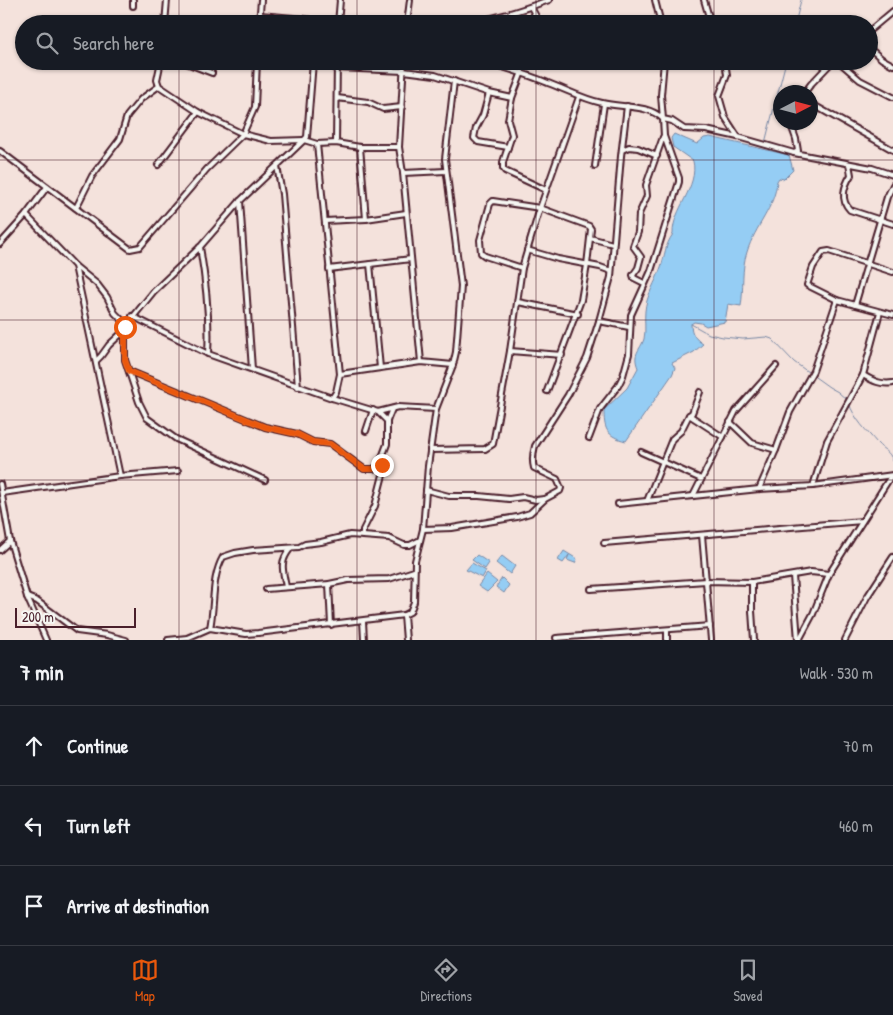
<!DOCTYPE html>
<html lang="en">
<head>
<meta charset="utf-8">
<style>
	:root { --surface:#171b24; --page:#242831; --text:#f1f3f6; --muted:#9ea1a6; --line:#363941; --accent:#ea580c }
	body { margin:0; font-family:"Patrick Hand",sans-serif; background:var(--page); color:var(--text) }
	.compass { position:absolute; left:773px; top:85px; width:45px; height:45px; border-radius:50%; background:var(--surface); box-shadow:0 1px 4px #0004; rotate:84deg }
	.scale { position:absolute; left:15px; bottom:12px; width:121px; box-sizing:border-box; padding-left:5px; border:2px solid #4a1f2b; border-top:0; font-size:14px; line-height:18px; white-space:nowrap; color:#4a1f2b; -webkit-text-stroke:4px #f6f6f2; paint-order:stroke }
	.stop { position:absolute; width:15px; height:15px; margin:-11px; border:4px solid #ea580c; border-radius:50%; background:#fff }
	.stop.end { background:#ea580c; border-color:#fff; box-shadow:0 1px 5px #0008 }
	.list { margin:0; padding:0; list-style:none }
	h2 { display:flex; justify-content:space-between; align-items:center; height:65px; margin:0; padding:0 20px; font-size:21px }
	h2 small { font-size:16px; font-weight:400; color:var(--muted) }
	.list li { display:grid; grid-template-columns:32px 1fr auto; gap:15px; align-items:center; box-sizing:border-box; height:80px; padding:0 20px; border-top:1px solid var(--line) }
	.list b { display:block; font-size:19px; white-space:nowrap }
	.list em { font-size:16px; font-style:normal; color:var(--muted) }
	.icon { flex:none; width:28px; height:28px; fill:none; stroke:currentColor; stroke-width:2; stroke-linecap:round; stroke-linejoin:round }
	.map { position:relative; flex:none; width:893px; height:640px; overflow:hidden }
	.search { position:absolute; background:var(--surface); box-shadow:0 1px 4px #0004; left:15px; right:15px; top:15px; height:55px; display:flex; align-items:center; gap:12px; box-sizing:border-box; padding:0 18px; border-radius:28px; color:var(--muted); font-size:19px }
	.sheet { height:305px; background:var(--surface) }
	nav { display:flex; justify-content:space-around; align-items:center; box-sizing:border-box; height:70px; border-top:1px solid var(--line); background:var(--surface); font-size:14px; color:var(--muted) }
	nav a { display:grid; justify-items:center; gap:2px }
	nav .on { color:var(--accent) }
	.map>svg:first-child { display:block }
</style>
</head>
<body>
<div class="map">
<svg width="893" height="640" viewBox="0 0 893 640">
	<rect width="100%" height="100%" fill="#f4e2dc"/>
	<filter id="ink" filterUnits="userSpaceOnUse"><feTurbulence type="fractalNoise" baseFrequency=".02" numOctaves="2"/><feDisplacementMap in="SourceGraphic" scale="10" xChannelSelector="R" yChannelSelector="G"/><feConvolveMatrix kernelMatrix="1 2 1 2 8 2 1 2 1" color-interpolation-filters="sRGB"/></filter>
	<g filter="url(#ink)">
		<g fill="#95cdf4" stroke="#7787a4">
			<path d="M674 134 697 144 704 138 710 137 789 155 793 170 784 179 779 178 777 181C775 208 755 226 747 252 741 269 744 288 741 306L728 304 725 322 706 326 701 323 694 322 691 324C691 333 695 339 703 344L694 352 672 363 675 368 672 375 626 441C606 436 604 429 604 410L627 388 638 368C632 353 640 351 644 339 646 330 644 320 645 311 646 296 656 282 661 267 665 255 665 245 673 234 672 210 699 187 693 161L673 147 671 138Z"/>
			<path d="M564 551 577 559 575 563 567 560 569 555 563 563 558 560Z"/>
			<path d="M477 555 489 563 485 569 472 560Z"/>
			<path d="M502 556 515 566 510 574 496 563Z"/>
			<path d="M472 563 486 571 482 578 466 570Z"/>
			<path d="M487 574 497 582 487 592 478 586Z"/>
			<path d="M502 578 509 585 504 593 496 587Z"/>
		</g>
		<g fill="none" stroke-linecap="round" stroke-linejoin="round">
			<g stroke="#7787a4" stroke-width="1">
				<path d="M795 24 801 0"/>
				<path d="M765 143 786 61"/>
				<path d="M691 324 709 334 723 337 743 339 766 337 772 339 794 362 829 387 838 392 847 400"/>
				<path d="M849 403C854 419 867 431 877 443 884 451 889 450 893 461"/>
			</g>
			<defs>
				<g id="street">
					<path d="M655 0 661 24"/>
					<path d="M704 0 711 24"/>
					<path d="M133 6V0"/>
					<path d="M531 7 540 24"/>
					<path d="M260 15 305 19 331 24"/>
					<path d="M165 24 167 0"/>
					<path d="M259 24 261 0"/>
					<path d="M338 24 340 0"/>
					<path d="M407 24 410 0"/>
					<path d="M454 24C486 22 519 11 549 0"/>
					<path d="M869 31 893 11"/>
					<path d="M869 48 882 59 893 65"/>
					<path d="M161 61 157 80 159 86 198 112 243 134 271 141 304 140 317 144 336 143 360 147H399"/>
					<path d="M181 61 212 73"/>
					<path d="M308 61 337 68 404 71 435 75 489 93 512 98"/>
					<path d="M404 61 399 147 403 173 421 362"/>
					<path d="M483 61C505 68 527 74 548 83 567 90 583 99 602 103 622 108 648 104 663 119L664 136 679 178V182L651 271 631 315 629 354 623 376 618 386 600 409 589 438"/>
					<path d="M664 61 661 95 663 119 672 121 684 129 706 130 738 137 794 153 872 168 893 175"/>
					<path d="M725 61 727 75 719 96 725 117 738 137"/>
					<path d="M838 61 860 80 893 97"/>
					<path d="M522 72 512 98 508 120 512 135 503 162V168L505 171 546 190"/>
					<path d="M805 92 811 84 833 61"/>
					<path d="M489 93 483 115 476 128 474 138 478 142 508 147"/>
					<path d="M337 98 368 102 383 109 402 107"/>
					<path d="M810 103 893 150"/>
					<path d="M790 122 796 139 798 151 794 153"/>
					<path d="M336 143 337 61"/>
					<path d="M317 144 340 374 336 392 332 398"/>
					<path d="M360 147 366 219"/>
					<path d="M622 150 629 147 638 148 657 156"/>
					<path d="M0 151 130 249 140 247 207 169 243 134 255 107 257 61"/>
					<path d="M849 164 851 175C844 186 840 200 850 210L893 224"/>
					<path d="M158 165 198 112"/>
					<path d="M277 166 282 194 298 387"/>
					<path d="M595 166 604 104"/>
					<path d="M403 173 446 171"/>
					<path d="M240 201 252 369"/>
					<path d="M76 208 92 176 120 139 127 116 141 99 159 86"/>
					<path d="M26 215 75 266 120 476"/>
					<path d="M325 221 366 219 406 213"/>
					<path d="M590 238 613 244"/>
					<path d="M0 244 26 215 47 187"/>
					<path d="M200 247C206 282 210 318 208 354"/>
					<path d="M527 250 558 259 600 267 611 271"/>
					<path d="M370 264 380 368"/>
					<path d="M75 266 97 284 107 297 115 313 126 324"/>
					<path d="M522 268 485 256 481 253 480 240 490 204 493 201 540 208 589 226 591 229 587 265 581 300 547 391"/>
					<path d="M329 269 411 259"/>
					<path d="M893 272 829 251 823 252 813 267 807 285 837 300 893 315"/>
					<path d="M644 283 634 278 633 275 638 268 641 257 633 246 638 232 639 214 647 196 646 185 663 137"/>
					<path d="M518 302 578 314"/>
					<path d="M855 305 887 197 893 185"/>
					<path d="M132 316 208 354 332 398 378 412 398 407 436 409"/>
					<path d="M599 321 629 327"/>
					<path d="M510 351 562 355"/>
					<path d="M96 361 101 356 109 345 125 330"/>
					<path d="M129 371 265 427 297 434 313 442 330 444 364 469H373L382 465"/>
					<path d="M340 374 421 362 453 365"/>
					<path d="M863 375C873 381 881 385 893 383"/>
					<path d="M378 412 387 421"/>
					<path d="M689 415 723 437"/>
					<path d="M730 422 752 443 776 450"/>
					<path d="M366 431 373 410"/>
					<path d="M430 450 485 449 493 444 510 351 522 268 540 208 579 97"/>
					<path d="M641 452 701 479"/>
					<path d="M265 480 176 439 147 418 139 402 125 360V327L154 291 200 247 240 201 304 140 307 137 313 62"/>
					<path d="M0 484 10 541 27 597 46 640"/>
					<path d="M813 486 827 441 863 375 880 312"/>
					<path d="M759 489 776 450 790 412 813 371 837 300"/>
					<path d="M426 490 449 496H479L509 499 523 497 536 500 544 499"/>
					<path d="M2 493 120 476 178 471"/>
					<path d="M693 496 736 411 776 366"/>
					<path d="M647 501 672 439 681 431 689 415 692 413 700 392"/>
					<path d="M618 504 759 489 813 486 893 475"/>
					<path d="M423 529 452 528 517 517 530 513 545 499 560 491 561 488 557 479 534 468C532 461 533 453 535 446L568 395 587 358 599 321 611 277 621 156 627 106"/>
					<path d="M702 535 711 640"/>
					<path d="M363 536V530L375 506 384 471 381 460 387 444V421L392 409"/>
					<path d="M604 543 862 521"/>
					<path d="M0 550 10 541"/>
					<path d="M793 576 798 640"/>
					<path d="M752 582V611L754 640"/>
					<path d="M329 584 331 625"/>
					<path d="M286 587C283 570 279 563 290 549"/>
					<path d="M266 589 329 584 348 580 389 579 414 571"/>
					<path d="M591 589 706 581 752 582 811 572 829 574"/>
					<path d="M27 597 37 601 77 631 107 635 126 640"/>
					<path d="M404 615 406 640"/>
					<path d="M363 621 364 640"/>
					<path d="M210 628C215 604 211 578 223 557L235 553 253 550 299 547 305 544 321 542 350 535 389 538 404 545H410L420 540"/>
					<path d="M667 630V640"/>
					<path d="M556 638 710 626"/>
					<path d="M168 640 187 638 210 628 246 634 258 633 404 615 410 612 414 602 415 561 423 529 428 466 436 409 453 365 456 352 461 286 445 159 454 81"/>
					<path d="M799 640 813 614 829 574 891 476"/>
					<path d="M845 640 867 597 893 557"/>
				</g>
			</defs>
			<use href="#street" stroke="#4a1f2b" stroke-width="8"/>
			<use href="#street" stroke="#f6f6f2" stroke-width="4"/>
		</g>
	</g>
	<g fill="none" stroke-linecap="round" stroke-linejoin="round" filter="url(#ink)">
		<path stroke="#ea580c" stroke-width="6" d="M125 327V360L129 371 265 427 297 434 313 442 330 444 364 469H373L382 465"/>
	</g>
	<path fill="none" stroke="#4a1f2b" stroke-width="1" stroke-opacity="0.55" d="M179 0V24M357 0V24M536 0V24M714 0V24M179 61V640M357 61V640M536 61V640M714 61V640M0 160H893M0 320H893M0 480H893"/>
</svg>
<svg class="compass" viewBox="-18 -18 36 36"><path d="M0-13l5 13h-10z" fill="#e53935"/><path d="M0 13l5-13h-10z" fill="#9ea1a6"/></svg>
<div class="scale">200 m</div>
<div class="stop" style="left:125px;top:327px"></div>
<div class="stop end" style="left:382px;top:465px"></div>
<div class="search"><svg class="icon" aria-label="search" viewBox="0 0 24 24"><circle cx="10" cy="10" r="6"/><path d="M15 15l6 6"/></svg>Search here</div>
</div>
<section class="sheet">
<h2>7 min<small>Walk · 530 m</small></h2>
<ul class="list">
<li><svg class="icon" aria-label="ahead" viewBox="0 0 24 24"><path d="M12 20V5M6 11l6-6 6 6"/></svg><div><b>Continue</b></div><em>70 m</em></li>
<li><svg class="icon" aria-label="left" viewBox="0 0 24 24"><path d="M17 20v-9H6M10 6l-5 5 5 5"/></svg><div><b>Turn left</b></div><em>460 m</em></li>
<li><svg class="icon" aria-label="arrive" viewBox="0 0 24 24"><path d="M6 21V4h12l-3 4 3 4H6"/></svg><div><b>Arrive at destination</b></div></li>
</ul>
</section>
<nav>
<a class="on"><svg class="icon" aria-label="map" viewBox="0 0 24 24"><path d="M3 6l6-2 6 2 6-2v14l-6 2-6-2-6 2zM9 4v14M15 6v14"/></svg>Map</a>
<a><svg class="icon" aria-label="directions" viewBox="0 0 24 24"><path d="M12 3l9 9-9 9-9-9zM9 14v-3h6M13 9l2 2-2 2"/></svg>Directions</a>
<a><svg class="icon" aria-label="saved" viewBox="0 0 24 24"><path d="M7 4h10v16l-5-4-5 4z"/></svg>Saved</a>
</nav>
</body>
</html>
